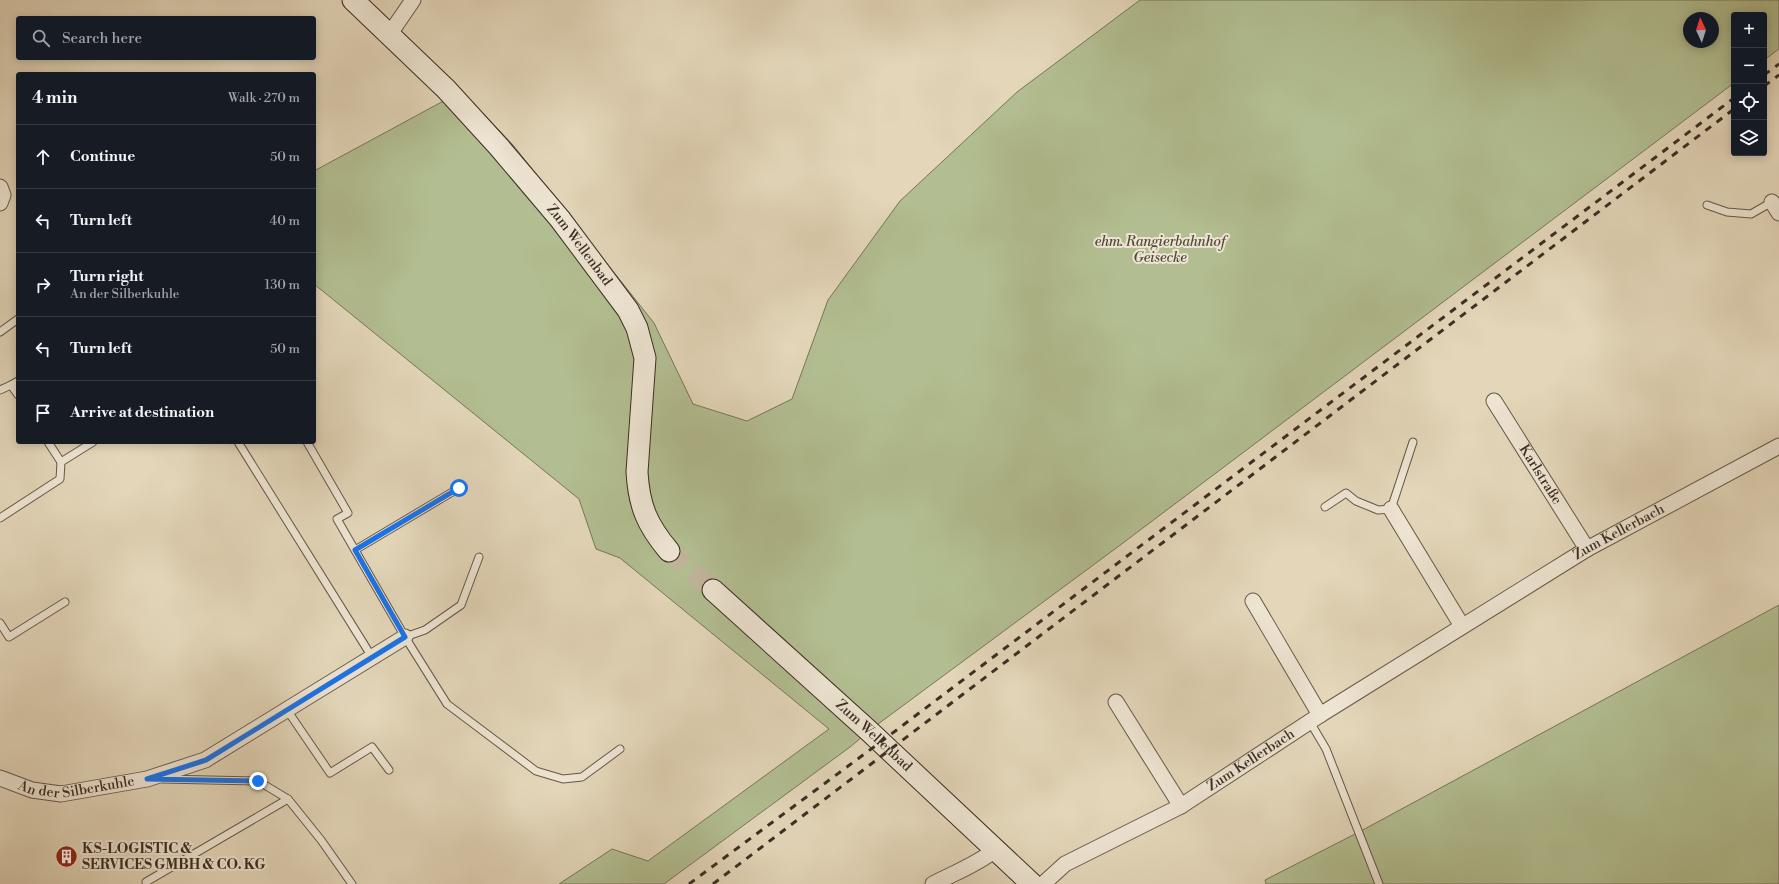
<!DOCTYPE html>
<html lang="en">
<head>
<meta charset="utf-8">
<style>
	:root { --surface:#171b24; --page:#20242c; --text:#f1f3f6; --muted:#9ea1a6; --line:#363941 }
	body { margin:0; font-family:"Libre Bodoni",serif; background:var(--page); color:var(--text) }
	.controls { position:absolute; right:12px; top:12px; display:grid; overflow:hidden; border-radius:4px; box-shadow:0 2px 10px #0003 }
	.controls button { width:36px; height:36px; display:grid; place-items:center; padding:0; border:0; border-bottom:1px solid var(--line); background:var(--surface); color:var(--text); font:20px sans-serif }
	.compass { position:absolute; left:1683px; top:12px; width:36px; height:36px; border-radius:50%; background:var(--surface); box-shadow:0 2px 10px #0003; rotate:356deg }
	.stop { position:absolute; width:12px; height:12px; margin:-9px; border:3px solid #1a73e8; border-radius:50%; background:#fff }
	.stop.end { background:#1a73e8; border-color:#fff; box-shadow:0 1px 4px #0008 }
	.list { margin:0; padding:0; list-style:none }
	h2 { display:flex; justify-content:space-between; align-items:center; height:52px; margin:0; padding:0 16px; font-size:17px }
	h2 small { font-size:13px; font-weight:400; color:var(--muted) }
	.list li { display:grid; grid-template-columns:26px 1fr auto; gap:12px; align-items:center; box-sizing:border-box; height:64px; padding:0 16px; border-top:1px solid var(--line) }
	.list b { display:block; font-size:15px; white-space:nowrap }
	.list p { margin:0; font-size:13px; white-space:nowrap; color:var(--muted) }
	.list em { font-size:13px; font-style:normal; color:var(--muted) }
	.icon { flex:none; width:22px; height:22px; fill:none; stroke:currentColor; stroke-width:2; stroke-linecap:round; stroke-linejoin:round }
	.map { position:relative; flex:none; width:1779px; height:884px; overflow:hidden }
	.search { position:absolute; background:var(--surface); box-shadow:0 2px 10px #0003; left:16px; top:16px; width:300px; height:44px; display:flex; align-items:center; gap:10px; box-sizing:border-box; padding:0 14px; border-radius:4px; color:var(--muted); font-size:15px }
	.panel { position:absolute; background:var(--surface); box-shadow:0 2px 10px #0003; left:16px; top:72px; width:300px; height:372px; border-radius:4px }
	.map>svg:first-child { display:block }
</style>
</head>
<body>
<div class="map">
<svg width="1779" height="884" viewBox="0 0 1779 884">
	<rect width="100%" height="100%" fill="#e3d6b9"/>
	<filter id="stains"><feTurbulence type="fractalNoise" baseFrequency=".005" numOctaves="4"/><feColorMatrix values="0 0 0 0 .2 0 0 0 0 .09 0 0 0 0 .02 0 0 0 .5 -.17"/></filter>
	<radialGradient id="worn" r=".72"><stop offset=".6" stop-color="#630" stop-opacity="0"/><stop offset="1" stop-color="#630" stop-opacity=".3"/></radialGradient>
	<g fill="#b2be91" stroke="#76765a" fill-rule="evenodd">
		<path d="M1140 0H1779V49L1764 60V15H1734V83L1119 546 874 727 850 747 664 884H559L612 849 648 861 829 729 620 558 596 549 579 499 314 284V171L462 91 513 145 654 323 693 404 747 421 792 399 828 300 900 201 1017 92ZM1689 18H1713V42H1689Z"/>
		<path d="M1779 605V884H1266L1265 880 1359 832Z"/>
	</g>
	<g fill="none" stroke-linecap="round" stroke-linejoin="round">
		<path stroke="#c1b49b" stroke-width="21" stroke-dasharray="21 10" stroke-linecap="butt" d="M669 551 713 590"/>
		<defs>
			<g id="service">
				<path d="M1707 205 1727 212 1751 214 1772 202"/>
				<path d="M0 332 18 319"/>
				<path d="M18 381 11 385 18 395"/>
				<path d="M0 390 11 385"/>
				<path d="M48 442 61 462"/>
				<path d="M238 442 372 657"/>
				<path d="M307 442 348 513 337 519 405 637 447 704 536 771 563 779 582 777 620 749"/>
				<path d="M1325 507 1346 493 1356 501 1378 510 1391 509 1413 442"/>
				<path d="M0 518 60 479 61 462 93 442"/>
				<path d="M355 550 459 488"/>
				<path d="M0 623 9 637 65 602"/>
				<path d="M405 637 425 630 461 605 479 557"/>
				<path d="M287 710 330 773 372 747 389 770"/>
				<path d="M1310 722 1326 749 1379 884"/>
				<path d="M162 779 258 781 288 799 321 840 352 884"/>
				<path d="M146 882 288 799"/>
			</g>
			<g id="minor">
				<path d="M389 35 413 0"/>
				<path d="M0 187 3 195 0 203"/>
				<path d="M1772 202 1779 213"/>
				<path id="s1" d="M1494 401 1587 549"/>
				<path d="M1391 509 1462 626"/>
				<path d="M1253 601 1320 715"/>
				<path d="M1116 702 1181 806"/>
				<path id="s2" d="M0 778 32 790 61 794 147 779 205 760 405 637"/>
				<path d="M933 884C954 873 976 865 995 850"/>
				<path id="s3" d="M1043 884 1065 864 1181 806 1320 715 1587 549 1779 446"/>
			</g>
			<g id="secondary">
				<path id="s4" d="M353 0 446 89 499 147 560 219 628 310 637 328 645 358 637 472C639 506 647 525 669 551"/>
				<path id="s5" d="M713 590 869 731 1032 884"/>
			</g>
		</defs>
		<use href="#service" stroke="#655848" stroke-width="9"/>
		<use href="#minor" stroke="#655848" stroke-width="17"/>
		<use href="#secondary" stroke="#3b2e23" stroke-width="23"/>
		<use href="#service" stroke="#ede4d2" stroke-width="7"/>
		<use href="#minor" stroke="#ede4d2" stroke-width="15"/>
		<use href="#secondary" stroke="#ede4d2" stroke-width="21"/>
		<g stroke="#3b2e23" stroke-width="3" stroke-dasharray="7 7" stroke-linecap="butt">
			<path d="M1764 75 1779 64"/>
			<path d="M1764 86 1779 75"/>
			<path d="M689 884 886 738 1734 98"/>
			<path d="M713 884 1734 109"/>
		</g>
	</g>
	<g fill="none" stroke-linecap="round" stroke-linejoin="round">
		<path stroke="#1a73e8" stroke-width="5" d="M258 781 147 779 206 760 405 637 355 550 459 488"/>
	</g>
	<defs>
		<symbol id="building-disc" viewBox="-11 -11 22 22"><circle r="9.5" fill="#8f2418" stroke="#ede4d2"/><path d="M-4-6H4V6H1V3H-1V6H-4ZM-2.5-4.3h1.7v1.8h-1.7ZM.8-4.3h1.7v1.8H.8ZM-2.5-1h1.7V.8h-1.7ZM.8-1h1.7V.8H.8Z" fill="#fff"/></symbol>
	</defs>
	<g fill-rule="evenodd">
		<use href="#building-disc" x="54" y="844" width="25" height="25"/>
	</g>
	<g text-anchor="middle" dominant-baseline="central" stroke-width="4" stroke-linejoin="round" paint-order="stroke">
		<g font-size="14" font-style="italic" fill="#534b39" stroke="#ede4d2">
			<text x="1160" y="242">ehm. Rangierbahnhof<tspan x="1160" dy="16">Geisecke</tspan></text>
		</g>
		<g font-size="14" fill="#3b2e23" stroke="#ede4d2">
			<text stroke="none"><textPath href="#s4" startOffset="334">Zum Wellenbad</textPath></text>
			<text stroke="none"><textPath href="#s1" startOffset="87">Karlstraße</textPath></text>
			<text stroke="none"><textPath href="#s3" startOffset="676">Zum Kellerbach</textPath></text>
			<text stroke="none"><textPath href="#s5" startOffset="217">Zum Wellenbad</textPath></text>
			<text stroke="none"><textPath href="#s3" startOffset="243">Zum Kellerbach</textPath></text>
			<text stroke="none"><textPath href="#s2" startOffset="79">An der Silberkuhle</textPath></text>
		</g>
		<g font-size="14" font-weight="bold" fill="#3b2e23" stroke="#ede4d2" text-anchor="start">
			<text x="82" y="849">KS-LOGISTIC &amp;<tspan x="82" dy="16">SERVICES GMBH &amp; CO. KG</tspan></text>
		</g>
	</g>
	<rect width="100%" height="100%" filter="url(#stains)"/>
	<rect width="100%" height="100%" fill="url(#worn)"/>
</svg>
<div class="controls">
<button>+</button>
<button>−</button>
<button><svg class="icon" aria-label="locate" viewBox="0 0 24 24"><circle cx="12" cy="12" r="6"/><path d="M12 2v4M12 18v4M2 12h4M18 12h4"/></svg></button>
<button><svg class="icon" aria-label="layers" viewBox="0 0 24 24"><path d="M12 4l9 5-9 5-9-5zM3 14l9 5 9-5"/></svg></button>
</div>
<svg class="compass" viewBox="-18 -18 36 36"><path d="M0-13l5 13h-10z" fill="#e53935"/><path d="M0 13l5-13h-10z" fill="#9ea1a6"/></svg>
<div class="stop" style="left:459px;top:488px"></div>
<div class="stop end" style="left:258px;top:781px"></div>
<div class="search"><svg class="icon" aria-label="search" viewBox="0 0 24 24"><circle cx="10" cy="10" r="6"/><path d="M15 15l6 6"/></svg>Search here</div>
<section class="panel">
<h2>4 min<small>Walk · 270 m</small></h2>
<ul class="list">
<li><svg class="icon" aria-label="ahead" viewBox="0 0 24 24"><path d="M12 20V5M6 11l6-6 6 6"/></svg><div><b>Continue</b></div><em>50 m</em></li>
<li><svg class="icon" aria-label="left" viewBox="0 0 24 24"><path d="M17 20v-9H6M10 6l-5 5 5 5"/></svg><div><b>Turn left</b></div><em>40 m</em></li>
<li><svg class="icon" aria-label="right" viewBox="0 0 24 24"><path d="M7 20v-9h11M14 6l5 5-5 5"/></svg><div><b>Turn right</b><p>An der Silberkuhle</p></div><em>130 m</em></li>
<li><svg class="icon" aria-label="left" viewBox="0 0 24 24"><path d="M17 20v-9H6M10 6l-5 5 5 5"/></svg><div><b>Turn left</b></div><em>50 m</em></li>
<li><svg class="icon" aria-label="arrive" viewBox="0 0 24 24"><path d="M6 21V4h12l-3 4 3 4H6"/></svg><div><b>Arrive at destination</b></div></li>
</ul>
</section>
</div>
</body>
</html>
